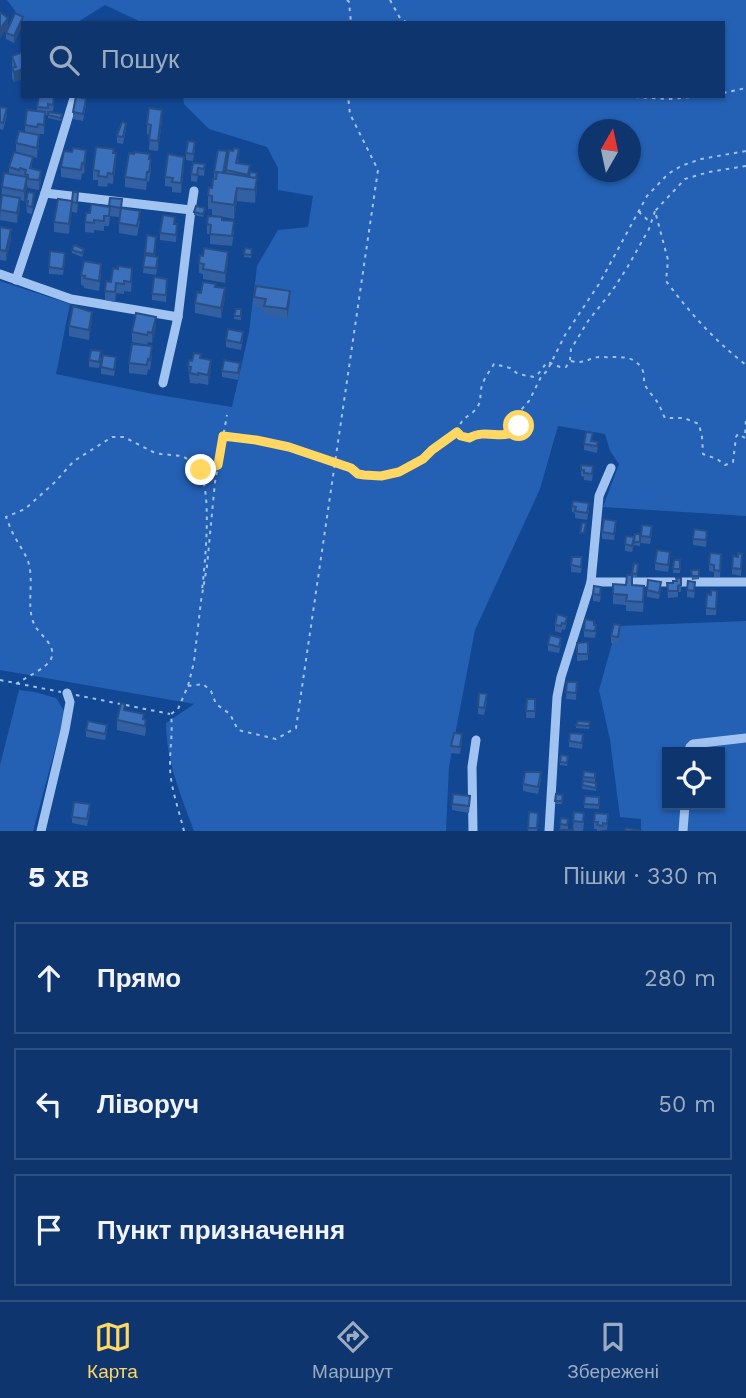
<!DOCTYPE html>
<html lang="uk">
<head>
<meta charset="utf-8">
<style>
	:root { --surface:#0e356e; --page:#173d73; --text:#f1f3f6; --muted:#9babc2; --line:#2e5081; --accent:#ffd762 }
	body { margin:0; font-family:"Work Sans",sans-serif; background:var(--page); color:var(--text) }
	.controls { position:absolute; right:21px; bottom:21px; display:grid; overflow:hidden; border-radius:0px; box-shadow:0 2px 5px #0004 }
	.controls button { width:63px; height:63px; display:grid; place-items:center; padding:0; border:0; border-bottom:2px solid var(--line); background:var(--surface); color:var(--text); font:35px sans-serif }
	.compass { position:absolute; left:578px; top:119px; width:63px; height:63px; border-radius:50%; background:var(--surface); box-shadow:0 2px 5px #0004; rotate:9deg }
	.stop { position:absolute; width:21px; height:21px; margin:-16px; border:5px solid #ffd762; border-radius:50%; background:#fff }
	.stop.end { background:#ffd762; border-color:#fff; box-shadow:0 2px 7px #0008 }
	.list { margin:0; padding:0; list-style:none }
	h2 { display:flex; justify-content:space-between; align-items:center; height:91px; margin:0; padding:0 28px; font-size:30px }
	h2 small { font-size:23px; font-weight:400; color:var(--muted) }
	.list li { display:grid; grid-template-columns:46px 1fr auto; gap:21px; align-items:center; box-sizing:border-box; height:112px; margin:0 14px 14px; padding:0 14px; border:2px solid var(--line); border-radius:0px }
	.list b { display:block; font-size:26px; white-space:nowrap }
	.list em { font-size:23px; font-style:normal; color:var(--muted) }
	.icon { flex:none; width:38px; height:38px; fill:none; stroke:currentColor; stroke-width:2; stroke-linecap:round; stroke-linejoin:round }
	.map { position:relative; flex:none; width:746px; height:831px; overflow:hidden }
	.search { position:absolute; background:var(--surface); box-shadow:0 2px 5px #0004; left:21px; right:21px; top:21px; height:77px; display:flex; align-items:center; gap:18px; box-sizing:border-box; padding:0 24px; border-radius:0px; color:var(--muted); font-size:26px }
	.sheet { height:469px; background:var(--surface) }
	nav { display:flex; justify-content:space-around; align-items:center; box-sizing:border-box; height:98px; border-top:2px solid var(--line); background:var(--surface); font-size:19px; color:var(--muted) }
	nav a { display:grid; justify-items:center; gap:4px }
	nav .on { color:var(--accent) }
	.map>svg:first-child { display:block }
</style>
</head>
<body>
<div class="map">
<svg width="746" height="831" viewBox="0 0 746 831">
	<rect width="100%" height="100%" fill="#124793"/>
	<g fill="#2460b3" fill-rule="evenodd">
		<path d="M7 0H746V516L603 507 619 464 610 451 605 434 558 426 540 489 475 630 449 767 446 831H194C181 796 166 761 166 723L194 704 0 670V281L70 304 56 374 153 394 232 407 249 332 257 266 278 230 308 227 313 196 278 190V168L267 147 209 129 184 104 183 96H723V23H143L105 5 76 23H24ZM588 130H630V172H588Z"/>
		<path d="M746 621V831H641V819L620 817 610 740 599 690 617 626ZM667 752H720V805H667Z"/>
		<path d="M19 690 35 692 56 698 65 712 33 831H0V765Z"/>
	</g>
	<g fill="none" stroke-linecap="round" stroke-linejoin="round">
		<g stroke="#a1c3f2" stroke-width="2" stroke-dasharray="3.5 5" stroke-linecap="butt">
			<path d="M347 0 349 2 351 23"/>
			<path d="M390 0 400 18 407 23"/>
			<path d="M723 93 746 88"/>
			<path d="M618 96 668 99 705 96"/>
			<path d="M746 166 709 172 685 179 655 211 668 260 666 281C690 313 714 340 746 365"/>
			<path d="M640 211V213L650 222"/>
			<path d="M571 361C586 365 590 356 602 357 616 358 633 353 642 369 645 374 643 380 645 385 648 391 654 397 658 403 661 408 662 413 665 418H684L699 424 702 437 703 454 717 459 725 465 733 462 736 437 738 434 745 438 746 418"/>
			<path d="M457 432C463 413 470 419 478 406 481 401 480 396 481 390 482 381 489 372 494 364L510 368 518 374 534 377C541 373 542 367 548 362L560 367H566L570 360 571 349 588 321 612 291 627 268 649 229 655 211"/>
			<path d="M223 436 256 440 289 447 351 468 358 474 364 475 381 476 399 472 423 459 432 450 457 432 461 436 469 438 477 433H489L503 435 516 431 519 426 521 410 529 401 541 377 547 371 565 335 599 284 647 196 668 174 681 166 701 159 746 151"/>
			<path d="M198 467C213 490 205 562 202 590"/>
			<path d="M0 680 61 692"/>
			<path d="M16 684C25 678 47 668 51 659 57 646 41 636 35 626 25 607 35 582 28 561 25 553 19 545 15 537 11 531 9 524 6 517L25 509 54 483 74 461 112 437H124L153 452 161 454 182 456 202 467H213L218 465"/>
			<path d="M188 686 203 684 211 691 216 704 230 714 238 730 276 739 296 728 378 170 350 114 348 96"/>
			<path d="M76 695 170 714"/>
			<path d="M184 831C179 810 170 787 170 765 170 747 173 731 171 714L178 709 188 686 194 662 201 601 207 566 215 482 227 415"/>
		</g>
		<g stroke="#a1c3f2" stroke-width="9">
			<path d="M45 193 74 98"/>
			<path d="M191 210 194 191"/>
			<path d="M0 274 71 299 178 317"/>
			<path d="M16 280 45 193 191 210 178 317 163 383"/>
			<path d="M591 582 599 496 611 468"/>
			<path d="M689 752 690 747 693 744 746 738"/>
			<path d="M41 831 65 730 70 702 67 693"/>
			<path d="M473 831 472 767 476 740"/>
			<path d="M549 831 557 697 561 677 591 582H746"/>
			<path d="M683 831 685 805"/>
		</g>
	</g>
	<g fill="#3360a2">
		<path d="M23 17V24L14 43 6 39V33Z"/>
		<path d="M23 52V79L14 82 12 78V56Z"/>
		<path d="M55 96 53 111H48V114L62 118 61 121 48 118V115H45L44 134H38L39 145 37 158 30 156 32 168 41 181 39 190 28 188 27 185 24 201 20 200V208L17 223 0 220 2 187 9 174V167L16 152V143L25 132V125L37 111V107Z"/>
		<path d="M86 105 83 121 73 119V112Z"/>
		<path d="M0 107 7 115 3 130 0 129Z"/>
		<path d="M162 120 158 151 149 150 150 135 147 134V124Z"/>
		<path d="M126 129 123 144 117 143V136Z"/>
		<path d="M195 149 193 161 186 160V153Z"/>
		<path d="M114 153 116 163 113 184 108 183 107 187 98 186V180H93V170Z"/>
		<path d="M227 158 224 173 226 174V170L239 159 238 163 250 175 256 178 257 191 255 203 237 201 234 219 212 215V209H208V195L216 179 214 178V172Z"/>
		<path d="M150 159 151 169 149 182 147 181 146 190 125 187V177Z"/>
		<path d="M86 160 84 174 82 173 81 180 61 177V167Z"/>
		<path d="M205 164 204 176 198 175 197 182 191 181V174Z"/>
		<path d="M184 166 181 193 172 192V187L165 186V177Z"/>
		<path d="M58 199 78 202 77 213 72 212 69 234 54 232V222Z"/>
		<path d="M34 200 32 214 27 213 26 201Z"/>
		<path d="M91 204 122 208 140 221 137 236 119 233V217L110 216 109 226H104V231L94 230V233L85 232V222L90 213Z"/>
		<path d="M205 211 203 217 194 215V212Z"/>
		<path d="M175 224 177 231 176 242 160 240V233Z"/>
		<path d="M207 224 234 231 232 246 210 244V234H207Z"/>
		<path d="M0 227 11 239 6 261 0 260Z"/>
		<path d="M156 243 155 256 158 263 156 275 143 273 145 253Z"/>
		<path d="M245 248 252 249 251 258 244 257Z"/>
		<path d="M72 250 84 252 82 257 72 253Z"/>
		<path d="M65 259 63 275 49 274V267Z"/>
		<path d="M228 262 225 283 203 279V274L199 273V263Z"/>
		<path d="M101 274 99 291 84 288V286L81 285V275Z"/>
		<path d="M132 278 131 292 124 291V294L116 293 115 302 105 300V291L111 282Z"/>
		<path d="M167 286 166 302 152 300V294Z"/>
		<path d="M216 287 225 298 221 318 195 313V303L201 293Z"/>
		<path d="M254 297 290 301 287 319 264 315V309L254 307Z"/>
		<path d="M241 309V320L234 319V316Z"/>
		<path d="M92 321 89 340 69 336V326Z"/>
		<path d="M156 327 152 343 148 342 147 345 132 342V332Z"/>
		<path d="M243 339 241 350 226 347V340Z"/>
		<path d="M152 356 150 370 148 369 147 375 129 373V363Z"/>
		<path d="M101 358 99 368 89 367V360Z"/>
		<path d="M201 358 211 370 208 385 198 383V384L190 383 188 366 192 361Z"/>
		<path d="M116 364 114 376 101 374V367Z"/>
		<path d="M240 369 238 380 222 377V371Z"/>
		<path d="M592 441 598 442 597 453 584 450V444Z"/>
		<path d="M581 465 593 472 592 481 584 480V477L581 476Z"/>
		<path d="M572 506 589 510 587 520 575 518V513L572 512Z"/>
		<path d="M616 527 614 540 602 539V532Z"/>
		<path d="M652 533 650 544 641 543V536Z"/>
		<path d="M635 534H640V546L634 545Z"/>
		<path d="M707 537 706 547 693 545V539Z"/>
		<path d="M625 544H634L632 552 625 551Z"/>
		<path d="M670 559 668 572 655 570V563Z"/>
		<path d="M674 560H680V573H673Z"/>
		<path d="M721 560 720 577H714V572L709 571V564Z"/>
		<path d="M742 560 741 576 732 574V568Z"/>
		<path d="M634 563 638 564 637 577H632V585L644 596 643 612 626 611V605L613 604V584L626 585 632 575Z"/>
		<path d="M582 564 581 573 571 572V565Z"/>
		<path d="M691 570H699V579L692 580Z"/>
		<path d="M681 578V592H678V597L668 598 667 583H673Z"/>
		<path d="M661 589 659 599 647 597V590Z"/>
		<path d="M695 589 694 598 687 597V590Z"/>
		<path d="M601 593 600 602 593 601V594Z"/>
		<path d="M717 598 716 615H706V608Z"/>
		<path d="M557 614 567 623 565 630 562 629 561 633 555 631V625Z"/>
		<path d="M584 630 596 632 595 638 584 637Z"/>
		<path d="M620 632 618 644 611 643V636Z"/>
		<path d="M588 642V660L577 661V643Z"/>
		<path d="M548 644H561L559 653 548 651Z"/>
		<path d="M567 682H577L576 700 566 699Z"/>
		<path d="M527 699H535V718H526Z"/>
		<path d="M487 701 484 715 478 714V707Z"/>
		<path d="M125 710 144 720 146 730 145 736 117 730V720Z"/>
		<path d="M590 722 589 729 576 728V725Z"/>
		<path d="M86 730 107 731 105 740 86 737Z"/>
		<path d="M462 740 460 754 451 753V746Z"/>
		<path d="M569 741H583L582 749 569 747Z"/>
		<path d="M568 760 567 766 560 765V762Z"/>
		<path d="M595 773V783H596V791L582 789 583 777Z"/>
		<path d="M541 779 538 794 523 791V784Z"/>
		<path d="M556 794 563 795 562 804H555Z"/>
		<path d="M585 796 599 797V809L584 808Z"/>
		<path d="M470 803 469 813 452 810V804Z"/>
		<path d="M90 811 87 826 72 823V817Z"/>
		<path d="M529 812 538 813 537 831H528Z"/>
		<path d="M574 812 584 823 583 831H560L561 818 568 819V830H573Z"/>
		<path d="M608 821 607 830 597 831V829H594V822Z"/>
	</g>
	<g fill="#294e84">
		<path d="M23 17V24L14 43V36Z"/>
		<path d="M8 18V28L0 39V29Z"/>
		<path d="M23 69V79L14 82V72Z"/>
		<path d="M162 110V120L158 151V141Z"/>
		<path d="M39 135V145L37 158V148Z"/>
		<path d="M86 150V160L84 174V164Z"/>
		<path d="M116 153V163L113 184V174Z"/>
		<path d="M184 157V166L181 193V183Z"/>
		<path d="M41 171V181L39 190V180Z"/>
		<path d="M27 177V187L24 201V191Z"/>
		<path d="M257 178V191L255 203V190Z"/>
		<path d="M237 188V201L234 219V205Z"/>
		<path d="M20 198V208L17 223V213Z"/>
		<path d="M72 202V212L69 234V224Z"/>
		<path d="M11 229V239L6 261V251Z"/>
		<path d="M228 252V262L225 283V273Z"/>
		<path d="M225 288V298L221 318V308Z"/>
		<path d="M290 291V301L287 319V309Z"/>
		<path d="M92 312V321L89 340V330Z"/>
		<path d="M156 317V327L152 343V333Z"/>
		<path d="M211 360V370L208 385V375Z"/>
	</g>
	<g fill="#3b70bc" stroke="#294e84" stroke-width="2">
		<path d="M0 12 8 18 0 29Z"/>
		<path d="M15 13 23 17 14 36 6 33Z"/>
		<path d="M23 52V69L14 72 12 68 16 67 12 56Z"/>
		<path d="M39 96H54L53 105 48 104V108L37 107Z"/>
		<path d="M76 96 86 99 83 114 73 112Z"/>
		<path d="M0 107 7 108 3 123 0 122Z"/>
		<path d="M149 108 162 110 158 141 149 140 151 125 147 124Z"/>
		<path d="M27 110 45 112 44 125 38 124 37 127 25 125Z"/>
		<path d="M48 112 62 114 61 118 48 115Z"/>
		<path d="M122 122 126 123 123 137 117 136Z"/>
		<path d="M19 131 39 135 37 148 16 143Z"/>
		<path d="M188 141 195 142 193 154 186 153Z"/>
		<path d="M96 147 114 149 113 153H116L113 174 108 173 107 177 98 176 99 171 93 170Z"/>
		<path d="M73 148 86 150 84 164 82 163 81 170 61 167 64 151 72 152Z"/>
		<path d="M234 148 239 149 236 163 250 165 248 175 226 170 229 150 233 151Z"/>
		<path d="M218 150 227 151 223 173 214 172Z"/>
		<path d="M14 152 33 157 30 168 41 171 39 180 28 179V175L25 174 26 170 20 168 19 170 9 167Z"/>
		<path d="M135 152 150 154 149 159H151L149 172H147L146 180 125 177 129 153 134 154Z"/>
		<path d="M168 154 184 157 181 183 172 182 173 178 165 177Z"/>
		<path d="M193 163 205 164 204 169 198 168 197 175 191 174Z"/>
		<path d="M217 172 257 178 255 190 237 188 234 205 212 202V196L208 195 209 187 212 188 213 179H216Z"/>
		<path d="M250 172 257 173 256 178 249 177Z"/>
		<path d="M4 173 27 177 24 191 2 187Z"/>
		<path d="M28 192 34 193 32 207 27 206 28 201H26Z"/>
		<path d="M73 192H78L77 203 72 202 69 224 54 222 58 199 72 201Z"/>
		<path d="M2 195 20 198 17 213 0 210Z"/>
		<path d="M110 198 122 199 121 208 109 206Z"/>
		<path d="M91 204 110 207 109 216H104V221L94 220V223L85 222 86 213H90Z"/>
		<path d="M196 206 205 208 203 214 194 212Z"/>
		<path d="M121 208 140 211 137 226 119 223Z"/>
		<path d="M163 215 175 217 174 224H177L176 235 160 233Z"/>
		<path d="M208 216 222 217V220L234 221 232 236 210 234 211 225 207 224Z"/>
		<path d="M0 227 11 229 6 251 0 250Z"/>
		<path d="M147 235 156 237 154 254 145 253Z"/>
		<path d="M74 245 84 249 82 253 72 250Z"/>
		<path d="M204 248 228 252 225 273 203 269 204 264 199 263 200 255 203 256Z"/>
		<path d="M245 248 252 249 251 255 244 254Z"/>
		<path d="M50 251 65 253 63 269 49 267Z"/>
		<path d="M145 255 158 257 156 268 143 267Z"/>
		<path d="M84 261 101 264 99 281 84 278 85 276 81 275Z"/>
		<path d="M118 266 132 268 131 282 124 281V284L116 283 115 292 105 291 106 281 111 282 113 268 118 269Z"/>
		<path d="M154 277 167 279 166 295 152 294Z"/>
		<path d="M203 282 216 284 215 287 225 288 221 308 195 303 197 292 201 293Z"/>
		<path d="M256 286 290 291 287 309 264 306 266 299 254 297Z"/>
		<path d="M73 306 92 312 89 330 69 326Z"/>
		<path d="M236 309H241V316H234Z"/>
		<path d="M136 313 156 317 152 333 148 332 147 335 132 332Z"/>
		<path d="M228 329 243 332 241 343 226 340Z"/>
		<path d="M132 344 152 346 150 360 148 359 147 365 129 363Z"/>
		<path d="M91 350 101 351 99 362 89 360Z"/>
		<path d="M194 353 201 354 200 358 211 360 208 375 198 373V375L190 373 191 367 188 366 189 360 192 361Z"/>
		<path d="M103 355 116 357 114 370 101 367Z"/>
		<path d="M224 360 240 363 238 373 222 371Z"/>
		<path d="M586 432 593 433 591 441 598 442 597 446 584 444Z"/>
		<path d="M581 465 593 466 592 474 584 473V470H581Z"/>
		<path d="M573 501 589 503 587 513 575 511 576 507 572 506Z"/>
		<path d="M604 519 616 521 614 534 602 532Z"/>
		<path d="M582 523H586L584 533H580Z"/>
		<path d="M642 525 652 526 650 537 641 536Z"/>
		<path d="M694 529 707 531 706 540 693 539Z"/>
		<path d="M635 534H640V542H634Z"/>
		<path d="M626 536 634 537 632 546 625 544Z"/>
		<path d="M657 550 670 552 668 565 655 563Z"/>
		<path d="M710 553 721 554 720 571 714 570V565L709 564Z"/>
		<path d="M738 553 742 554 741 569 732 568 733 556 738 557Z"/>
		<path d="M572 557H582L581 567 571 565Z"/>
		<path d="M674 560H680V569H673Z"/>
		<path d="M634 563 638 564 637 574 632 573Z"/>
		<path d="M691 570H699V576H692Z"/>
		<path d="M627 575H632V585L644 586 643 602 626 601 627 595 613 594V584L626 585Z"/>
		<path d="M676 578H681V585L678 586V591H668L667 583H673V581H677Z"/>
		<path d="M648 580 661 582 659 593 647 590Z"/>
		<path d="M688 581 695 582 694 591 687 590Z"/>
		<path d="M594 586 601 587 600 595 593 594Z"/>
		<path d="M711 590 717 591 716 609 706 608 707 594 711 595Z"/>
		<path d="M557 614 567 617 565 624 562 623 561 626 555 625Z"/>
		<path d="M585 619 594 621V625H596L595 631 584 630Z"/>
		<path d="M614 624 620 625 618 637 611 636Z"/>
		<path d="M550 635 561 638 559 647 548 644Z"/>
		<path d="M588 642V654H577V643Z"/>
		<path d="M567 682H577L576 693 566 692Z"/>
		<path d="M479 693 487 694 484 708 478 707Z"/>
		<path d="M527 699H535V711H526Z"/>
		<path d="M121 703 125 704 124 710 144 714 143 719 146 720 145 726 117 720Z"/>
		<path d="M88 721 107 725 105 734 86 730Z"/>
		<path d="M578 721 590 722 589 726 576 725Z"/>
		<path d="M454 733 462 734 460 747 451 746Z"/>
		<path d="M570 733 583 734 582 743 569 741Z"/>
		<path d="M561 755 568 756 567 763 560 762Z"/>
		<path d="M584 771 595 773V778L583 777Z"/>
		<path d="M525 772H541L538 787 523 784Z"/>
		<path d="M583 781 596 783V788L582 785Z"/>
		<path d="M453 794 470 796 469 806 452 804Z"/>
		<path d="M556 794 563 795 562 801H555Z"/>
		<path d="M585 796 599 797V805L584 804Z"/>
		<path d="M74 802 90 804 87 819 72 817Z"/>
		<path d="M529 812 538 813 537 828H528Z"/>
		<path d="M574 812 584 813 583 822 573 821Z"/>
		<path d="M595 813 608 814 607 824 603 823V826L597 825 598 822H594Z"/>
		<path d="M561 818 568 819 567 825 560 824Z"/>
		<path d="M626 828 639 830V831H625Z"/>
		<rect x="560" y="830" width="13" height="1"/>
	</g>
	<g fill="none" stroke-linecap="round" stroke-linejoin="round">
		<path stroke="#ffd762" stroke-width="9" d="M201 470 196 465 213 467 218 465 223 436 256 440 289 447 351 468 358 474 364 475 381 476 399 472 423 459 432 450 457 432 461 436 469 438C488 427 507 444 519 426"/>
	</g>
</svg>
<div class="controls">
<button><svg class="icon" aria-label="locate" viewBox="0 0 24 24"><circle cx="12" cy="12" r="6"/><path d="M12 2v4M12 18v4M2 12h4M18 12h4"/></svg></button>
</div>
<svg class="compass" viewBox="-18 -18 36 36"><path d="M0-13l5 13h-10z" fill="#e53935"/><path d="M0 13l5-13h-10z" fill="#9babc2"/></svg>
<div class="stop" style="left:519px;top:426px"></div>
<div class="stop end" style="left:201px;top:470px"></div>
<div class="search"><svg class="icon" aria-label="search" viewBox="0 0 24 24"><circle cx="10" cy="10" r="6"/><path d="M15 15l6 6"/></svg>Пошук</div>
</div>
<section class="sheet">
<h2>5 хв<small>Пішки · 330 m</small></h2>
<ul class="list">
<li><svg class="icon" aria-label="ahead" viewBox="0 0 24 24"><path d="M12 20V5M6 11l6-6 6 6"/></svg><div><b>Прямо</b></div><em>280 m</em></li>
<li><svg class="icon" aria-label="left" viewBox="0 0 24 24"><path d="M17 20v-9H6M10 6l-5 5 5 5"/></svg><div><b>Ліворуч</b></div><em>50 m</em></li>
<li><svg class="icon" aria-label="arrive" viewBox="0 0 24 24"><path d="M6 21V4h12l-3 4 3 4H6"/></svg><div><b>Пункт призначення</b></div></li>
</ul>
</section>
<nav>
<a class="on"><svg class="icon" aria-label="map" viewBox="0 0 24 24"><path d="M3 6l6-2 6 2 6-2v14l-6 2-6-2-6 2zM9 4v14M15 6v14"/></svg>Карта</a>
<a><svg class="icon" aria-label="directions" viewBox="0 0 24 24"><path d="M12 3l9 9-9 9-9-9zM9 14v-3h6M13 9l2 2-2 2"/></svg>Маршрут</a>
<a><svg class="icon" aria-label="saved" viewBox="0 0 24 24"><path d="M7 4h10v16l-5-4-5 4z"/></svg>Збережені</a>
</nav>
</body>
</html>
